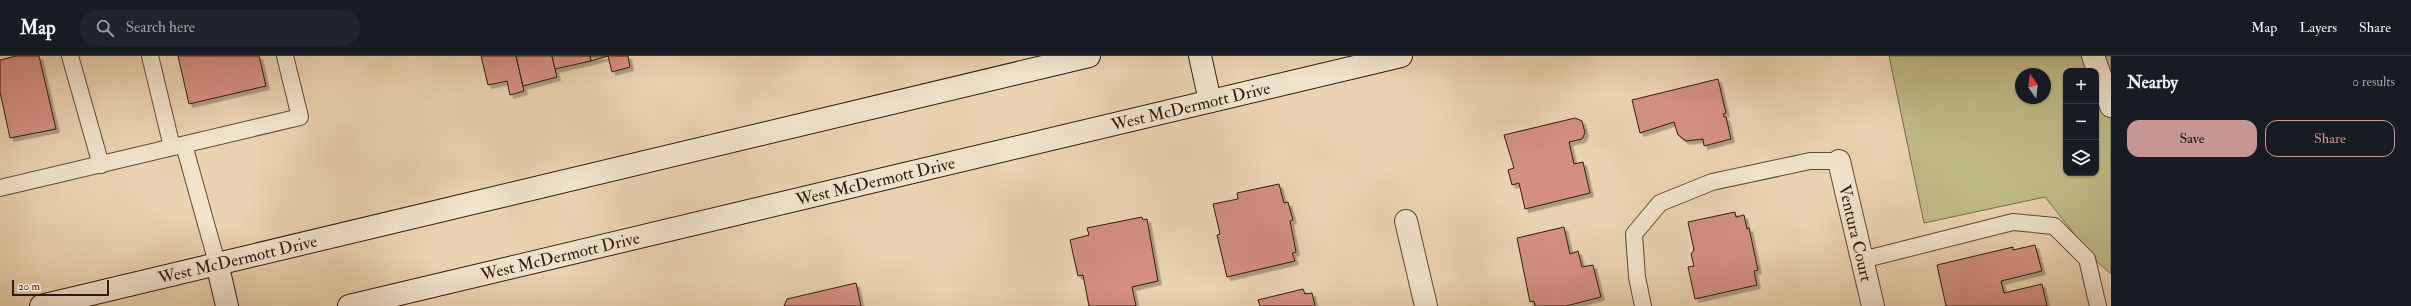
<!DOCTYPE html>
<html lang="en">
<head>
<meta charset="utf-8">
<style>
	:root { --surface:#171b24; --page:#20242c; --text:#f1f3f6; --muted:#9ea1a6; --line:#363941; --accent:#c59692 }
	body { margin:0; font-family:"IM FELL Double Pica",serif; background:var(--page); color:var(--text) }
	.controls { position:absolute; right:12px; top:12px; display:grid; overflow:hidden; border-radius:8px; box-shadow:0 1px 3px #0004 }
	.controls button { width:36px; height:36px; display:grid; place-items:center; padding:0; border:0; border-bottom:1px solid var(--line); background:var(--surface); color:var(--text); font:20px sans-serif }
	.compass { position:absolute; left:2015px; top:12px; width:36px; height:36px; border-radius:50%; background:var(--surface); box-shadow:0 1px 3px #0004; rotate:346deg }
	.scale { position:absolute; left:12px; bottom:10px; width:97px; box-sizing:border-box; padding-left:4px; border:2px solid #311b0f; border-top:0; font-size:11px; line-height:14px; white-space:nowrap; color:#311b0f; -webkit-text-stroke:3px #f1e2cc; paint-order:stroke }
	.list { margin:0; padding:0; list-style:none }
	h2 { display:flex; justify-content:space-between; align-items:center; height:52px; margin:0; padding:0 16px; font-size:17px }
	h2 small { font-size:13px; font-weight:400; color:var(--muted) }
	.actions { display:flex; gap:8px; padding:12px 16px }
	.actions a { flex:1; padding:9px 0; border:1px solid var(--accent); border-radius:12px; text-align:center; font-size:14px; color:var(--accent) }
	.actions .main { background:var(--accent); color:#111 }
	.icon { flex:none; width:22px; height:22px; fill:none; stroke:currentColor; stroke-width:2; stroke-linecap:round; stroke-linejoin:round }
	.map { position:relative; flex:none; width:2111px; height:250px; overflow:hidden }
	header { display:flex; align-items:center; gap:24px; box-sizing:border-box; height:56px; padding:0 20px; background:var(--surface); border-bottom:1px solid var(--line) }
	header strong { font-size:19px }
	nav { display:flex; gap:22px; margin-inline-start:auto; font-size:14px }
	.search { width:280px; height:36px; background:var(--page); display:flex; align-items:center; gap:10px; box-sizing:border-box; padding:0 14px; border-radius:22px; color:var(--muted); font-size:15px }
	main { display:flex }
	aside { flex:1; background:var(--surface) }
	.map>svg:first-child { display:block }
</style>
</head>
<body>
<header>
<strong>Map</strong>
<div class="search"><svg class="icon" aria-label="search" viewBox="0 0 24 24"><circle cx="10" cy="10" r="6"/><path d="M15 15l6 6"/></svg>Search here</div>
<nav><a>Map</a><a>Layers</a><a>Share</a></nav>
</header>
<main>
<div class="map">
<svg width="2111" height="250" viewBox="0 0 2111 250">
	<defs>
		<filter id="shadow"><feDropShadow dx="3.5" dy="3.5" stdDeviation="0" flood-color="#0004"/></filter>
	</defs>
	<rect width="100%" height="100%" fill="#ead3b0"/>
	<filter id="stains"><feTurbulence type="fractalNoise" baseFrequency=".005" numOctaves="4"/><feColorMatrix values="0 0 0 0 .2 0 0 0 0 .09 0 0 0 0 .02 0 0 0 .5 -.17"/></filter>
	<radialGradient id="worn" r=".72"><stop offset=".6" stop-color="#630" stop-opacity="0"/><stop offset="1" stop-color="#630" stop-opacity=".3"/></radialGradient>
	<path fill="#beba86" stroke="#786a4a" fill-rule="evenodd" d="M1889 0H2111V218L2094 203 2045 141 1924 167ZM2066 15H2096V117H2066ZM2021 18H2045V42H2021Z"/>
	<g fill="#d48f80" stroke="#311b0f" filter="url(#shadow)">
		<path d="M16 0H39L56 73 10 82 0 36V4Z"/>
		<path d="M178 0H259L266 30 189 48Z"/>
		<path d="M481 0H516L524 35 510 39 507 25 488 29Z"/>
		<path d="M516 0H552L557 21 523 30Z"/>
		<path d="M552 0H590L591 5 555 13Z"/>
		<path d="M590 0H628L630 11 612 16 608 0 591 5Z"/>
		<path d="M1718 23 1726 57 1723 58 1724 61H1726L1731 83 1704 90 1703 83 1686 85 1678 79 1674 66 1640 77 1632 44Z"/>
		<path d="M1575 62 1582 65 1585 77 1582 83 1569 86 1574 108 1583 106 1590 137 1525 153 1519 127 1512 129 1508 114 1514 112 1504 79Z"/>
		<path d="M1279 128 1284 147 1288 146 1293 164 1290 165 1296 196 1292 197 1295 205 1227 221 1217 179 1220 178 1213 148 1238 143 1237 137Z"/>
		<path d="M1735 156 1736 161 1744 159 1747 173 1749 172 1758 214 1754 215 1757 229 1695 243 1688 211 1694 210 1691 198 1694 194 1688 166Z"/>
		<path d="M1142 161 1143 164 1147 163 1158 225 1132 231 1136 250H1089L1083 219 1078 220 1070 184 1089 179 1087 172Z"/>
		<path d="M1564 171 1570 198 1578 195 1582 211 1593 209 1601 241 1566 250H1535L1534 245 1530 246 1517 182Z"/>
		<path d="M2035 189 2042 215 2001 225 2004 237 2042 228 2047 250H1946L1937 209 2013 191V194Z"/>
		<path d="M856 227 861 250H784L787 243Z"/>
		<path d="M1303 233 1305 238 1312 237 1315 250H1260L1258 244Z"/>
	</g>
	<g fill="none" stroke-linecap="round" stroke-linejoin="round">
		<defs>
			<g id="lane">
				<path d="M70 0 101 109"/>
				<path d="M150 0 172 91"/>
				<path d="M184 89 217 207"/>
				<path d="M0 132 300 61 285 0"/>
				<path d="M1862 204 2013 166 2054 170 2087 203 2098 250"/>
				<path d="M1643 250 1637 221 1634 178 1660 147 1712 126 1810 105H1839"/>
			</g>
			<g id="street">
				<path d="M2093 0 2111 50"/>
				<path id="s1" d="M1839 105 1873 250"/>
				<path d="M1406 165 1426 250"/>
			</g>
			<g id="secondary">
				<path d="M1200 0 1210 45"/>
				<path d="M217 207 227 250"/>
				<path id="s2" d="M41 250 1089 0"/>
				<path id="s3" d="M349 250 1401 0"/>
			</g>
		</defs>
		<use href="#lane" stroke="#5f4937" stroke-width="18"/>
		<use href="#street" stroke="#5f4937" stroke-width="24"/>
		<use href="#secondary" stroke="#311b0f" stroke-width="24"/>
		<use href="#lane" stroke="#f1e2cc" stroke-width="16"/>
		<use href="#street" stroke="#f1e2cc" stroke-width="22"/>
		<use href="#secondary" stroke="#f1e2cc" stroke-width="22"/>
	</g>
	<g text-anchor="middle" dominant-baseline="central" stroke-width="3" stroke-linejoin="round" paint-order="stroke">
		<g font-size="17" fill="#311b0f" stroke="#f1e2cc">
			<text stroke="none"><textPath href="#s3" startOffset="865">West McDermott Drive</textPath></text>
			<text stroke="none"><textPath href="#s3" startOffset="541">West McDermott Drive</textPath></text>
			<text stroke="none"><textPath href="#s1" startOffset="74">Ventura Court</textPath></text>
			<text stroke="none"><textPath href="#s3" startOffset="217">West McDermott Drive</textPath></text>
			<text stroke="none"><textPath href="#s2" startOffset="202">West McDermott Drive</textPath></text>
		</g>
	</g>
	<rect width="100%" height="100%" filter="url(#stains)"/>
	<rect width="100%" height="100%" fill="url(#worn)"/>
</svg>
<div class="controls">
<button>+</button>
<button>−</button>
<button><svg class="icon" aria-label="layers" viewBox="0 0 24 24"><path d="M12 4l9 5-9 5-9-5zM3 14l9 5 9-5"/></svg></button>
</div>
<svg class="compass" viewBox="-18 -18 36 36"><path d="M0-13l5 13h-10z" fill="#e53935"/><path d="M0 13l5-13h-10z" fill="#9ea1a6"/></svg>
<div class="scale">20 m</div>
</div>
<aside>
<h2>Nearby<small>0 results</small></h2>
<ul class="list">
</ul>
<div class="actions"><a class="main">Save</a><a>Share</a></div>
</aside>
</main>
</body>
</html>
